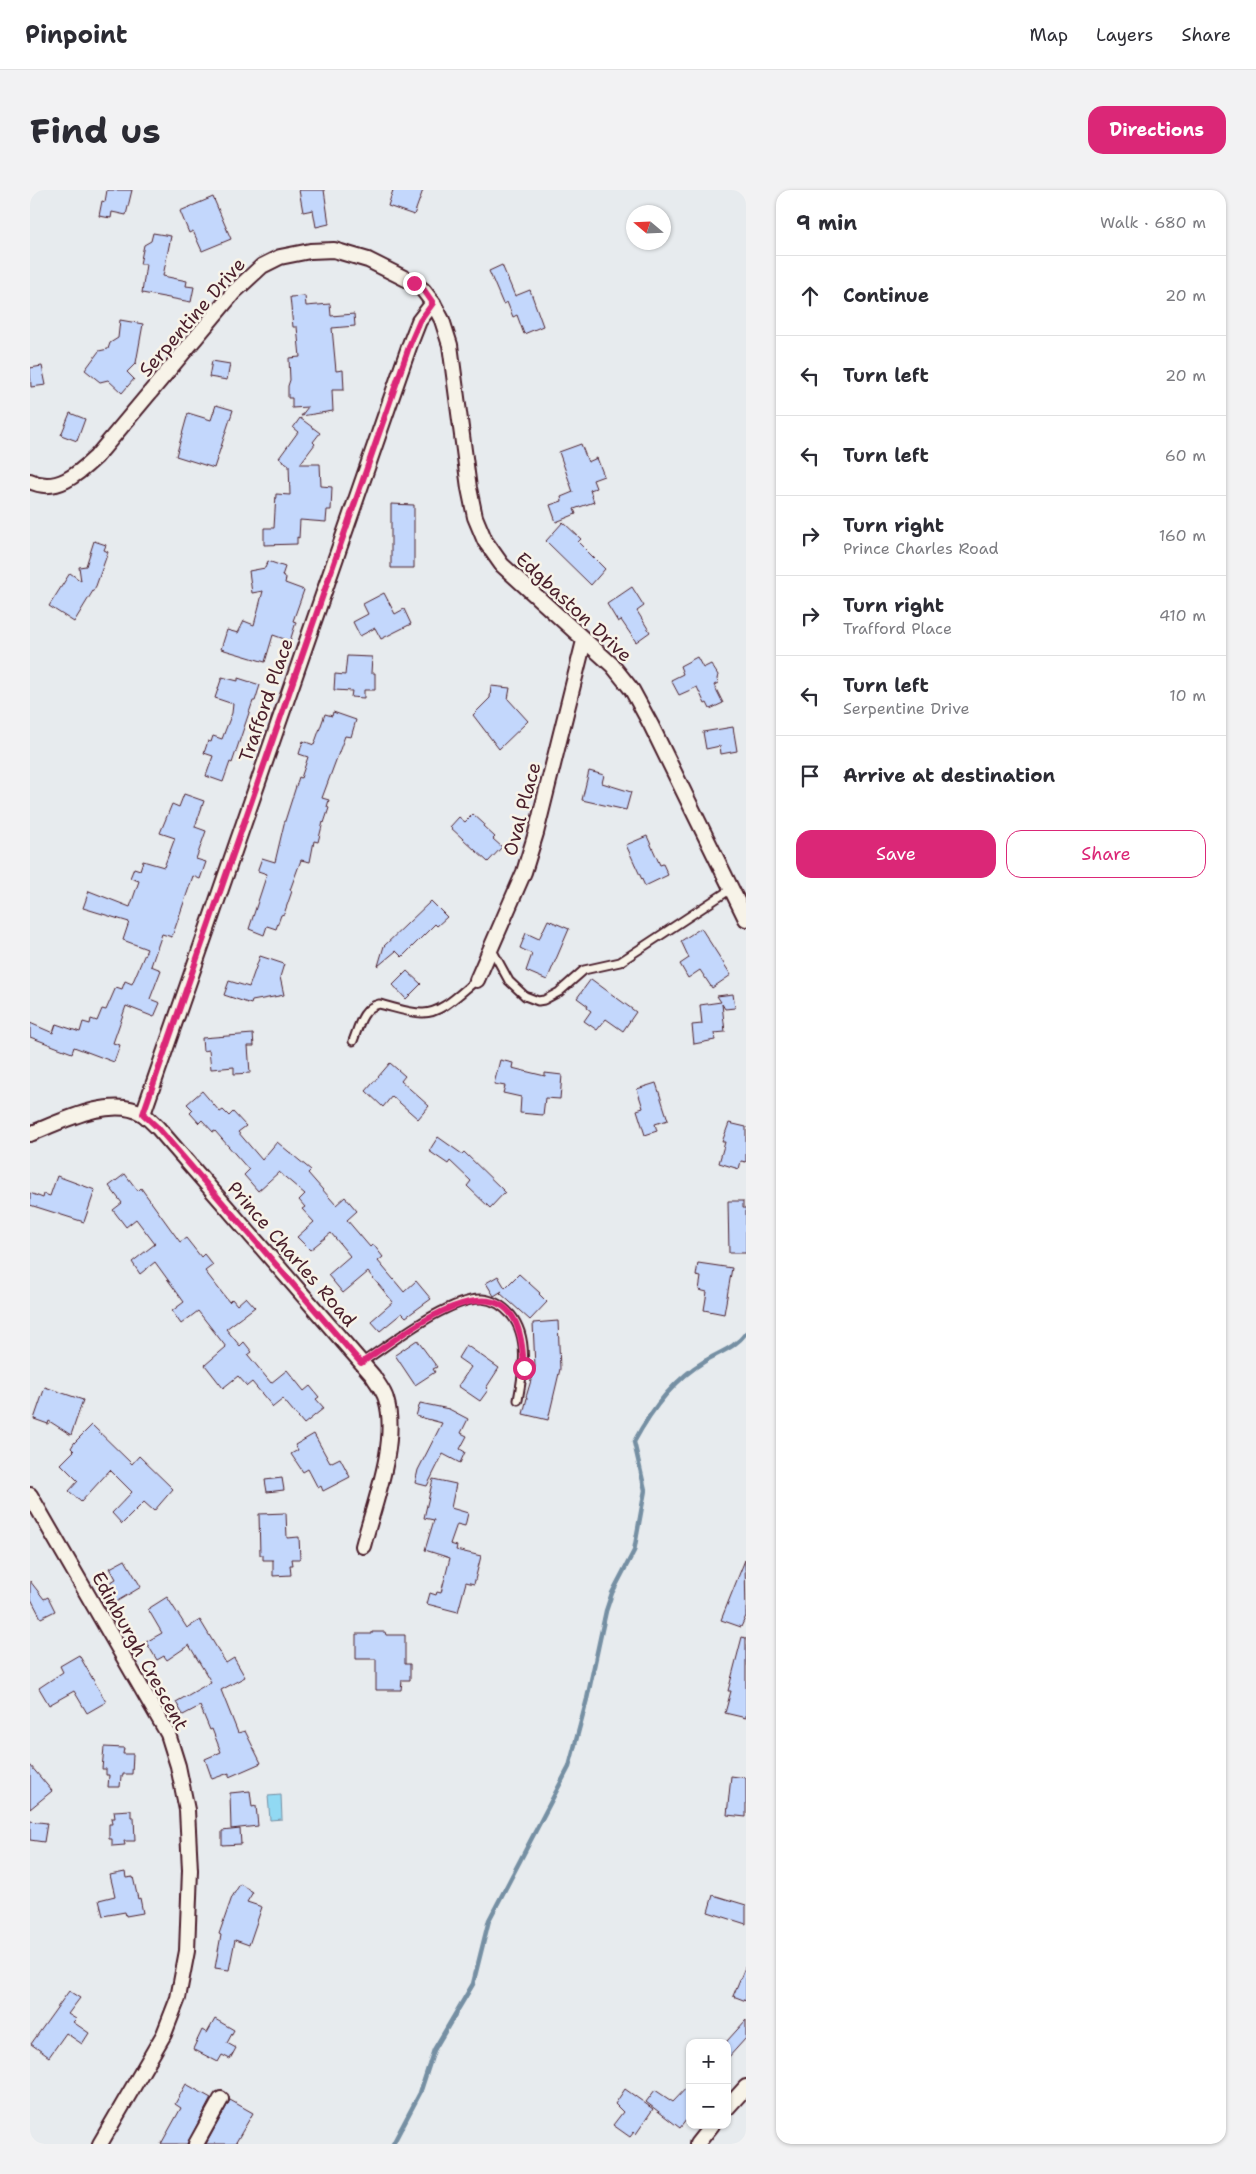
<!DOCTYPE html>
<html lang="en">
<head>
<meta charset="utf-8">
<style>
	:root { --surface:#fff; --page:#f2f2f3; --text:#2b2b33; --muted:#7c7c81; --line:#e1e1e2; --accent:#db2777 }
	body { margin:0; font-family:"Shantell Sans",sans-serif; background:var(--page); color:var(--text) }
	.controls { position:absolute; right:15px; bottom:15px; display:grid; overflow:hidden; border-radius:10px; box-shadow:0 1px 4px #0004 }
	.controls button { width:45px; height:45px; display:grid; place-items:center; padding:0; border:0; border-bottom:1px solid var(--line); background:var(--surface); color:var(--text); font:25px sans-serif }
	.compass { position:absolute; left:596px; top:15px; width:45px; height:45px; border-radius:50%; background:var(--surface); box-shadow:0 1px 4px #0004; rotate:289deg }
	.stop { position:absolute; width:15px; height:15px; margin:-11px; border:4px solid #db2777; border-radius:50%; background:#fff }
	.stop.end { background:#db2777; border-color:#fff; box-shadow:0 1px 5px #0008 }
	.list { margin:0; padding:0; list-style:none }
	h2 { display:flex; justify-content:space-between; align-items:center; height:65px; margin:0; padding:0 20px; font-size:21px }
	h2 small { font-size:16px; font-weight:400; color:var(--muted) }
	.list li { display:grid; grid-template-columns:32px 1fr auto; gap:15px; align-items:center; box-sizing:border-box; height:80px; padding:0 20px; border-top:1px solid var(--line) }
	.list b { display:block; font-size:19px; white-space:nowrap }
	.list p { margin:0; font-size:16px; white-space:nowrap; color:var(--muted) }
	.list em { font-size:16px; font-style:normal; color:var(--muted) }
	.actions { display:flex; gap:10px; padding:15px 20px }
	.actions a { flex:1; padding:11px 0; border:1px solid var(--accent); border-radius:15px; text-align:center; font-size:18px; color:var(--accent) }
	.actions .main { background:var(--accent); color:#fff }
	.icon { flex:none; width:28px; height:28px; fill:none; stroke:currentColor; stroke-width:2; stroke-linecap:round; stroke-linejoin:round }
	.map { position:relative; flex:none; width:716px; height:1954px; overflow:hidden; border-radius:15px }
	header { display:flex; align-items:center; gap:30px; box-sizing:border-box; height:70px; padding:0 25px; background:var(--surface); border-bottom:1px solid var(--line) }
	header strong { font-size:24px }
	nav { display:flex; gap:28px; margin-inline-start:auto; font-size:18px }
	.intro { display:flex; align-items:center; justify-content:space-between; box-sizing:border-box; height:120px; padding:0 30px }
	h1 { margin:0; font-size:35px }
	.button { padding:12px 22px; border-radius:15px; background:var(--accent); color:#fff; font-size:18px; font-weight:700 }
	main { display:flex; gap:30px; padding:0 30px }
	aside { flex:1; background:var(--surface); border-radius:15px; box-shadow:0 1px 4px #0004 }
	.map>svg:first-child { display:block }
</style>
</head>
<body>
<header>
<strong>Pinpoint</strong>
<nav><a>Map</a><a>Layers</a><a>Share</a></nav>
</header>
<div class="intro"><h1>Find us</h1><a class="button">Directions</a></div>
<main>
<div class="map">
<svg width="716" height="1954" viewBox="0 0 716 1954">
	<rect width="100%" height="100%" fill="#e7ebee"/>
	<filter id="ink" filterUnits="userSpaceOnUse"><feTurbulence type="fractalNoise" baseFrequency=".02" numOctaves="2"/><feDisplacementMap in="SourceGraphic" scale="10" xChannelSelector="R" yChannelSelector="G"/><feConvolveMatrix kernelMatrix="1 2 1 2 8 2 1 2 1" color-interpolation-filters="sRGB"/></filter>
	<g filter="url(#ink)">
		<path fill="#91d9f3" stroke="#758fa3" d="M251 1605 252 1629 240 1630 238 1606Z"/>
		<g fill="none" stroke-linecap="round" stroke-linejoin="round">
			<path stroke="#758fa3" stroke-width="4.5" d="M363 1954 390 1903 404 1860 443 1794 459 1730 539 1577 557 1509 576 1421 582 1403 604 1361 615 1300 604 1252C621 1220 643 1190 675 1171 690 1162 705 1158 716 1143"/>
		</g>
		<g fill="#c3d7fc" stroke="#4a1f2b">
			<path d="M77 0H102L96 25 82 22 81 28 69 26 72 11 75 12Z"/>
			<path d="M269 0H294L299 34 286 37 283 20 273 22Z"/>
			<path d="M363 0H393L384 25 358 16Z"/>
			<path d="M183 7 201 49 172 61 163 41 159 43 150 21Z"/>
			<path d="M123 43 141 46 133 86 157 91 156 96 164 97 161 112 112 103 116 74H110L114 55 121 51Z"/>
			<path d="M472 75 485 106 500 100 513 136 494 144 487 125 483 127 477 112 473 114 459 81Z"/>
			<path d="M275 106 276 116 300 114 301 126 324 124 325 136 302 138 306 181 313 180 314 200H302L303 221 271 226 278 217 262 218V208H258V196L260 190 259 168 270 167 267 137H263L260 107Z"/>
			<path d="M90 130 113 134 106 173 97 182 104 189 92 203 78 190 70 192 55 180 69 161 78 159 80 153 88 148Z"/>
			<path d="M182 171 200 174 197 190 179 187Z"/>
			<path d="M12 176 16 195 1 197 0 178Z"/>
			<path d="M186 215 203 220 184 278 146 266 158 223 181 230Z"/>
			<path d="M40 223 55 229 47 251 31 245Z"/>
			<path d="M270 228 290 243 283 252 285 254 270 274H290L291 296 302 297 301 320H297L296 332 270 330 269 348 267 347V354L234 355V338H244L246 304 260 305 259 275 249 268 268 242 263 238Z"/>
			<path d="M551 254 558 272 567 268 574 286 563 290 566 298 560 300 564 312 544 319 546 324 526 332 520 315 532 311 531 307 543 302 529 262Z"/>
			<path d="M361 314 384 315V378H361Z"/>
			<path d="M533 332 551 349 548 352 575 379 561 395 516 351Z"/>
			<path d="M64 351 76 355 74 360 78 362 66 396 44 432 19 416 40 383 51 391 49 377 56 376Z"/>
			<path d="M238 371 255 377 252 386 256 388 255 393 274 400 263 431 266 432 260 451 243 445 235 472 191 459 197 440 208 443 214 431 224 435 233 401 222 403 219 381 235 378Z"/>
			<path d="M602 397 614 416 607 421 620 442 606 452 591 430 588 432 577 414Z"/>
			<path d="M354 403 365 424 374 419 381 434 351 449 345 438 330 446 323 432 338 424 333 414Z"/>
			<path d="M317 466 342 467 341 483H345V500H334V508L321 507 322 501 304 500 305 484 315 485Z"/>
			<path d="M667 467 673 478 681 474 688 485 687 489 688 493 684 495 693 513 680 519 677 513 675 514 667 497 649 505 641 490 653 484 650 476Z"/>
			<path d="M192 487 208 491V488L230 495 225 511H223L202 573 200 572 193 592 176 586 183 566 174 563 178 551 181 552 183 546 192 549 202 523 203 514 185 508Z"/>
			<path d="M461 496 480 498 478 509 498 531 469 559 443 525 460 508Z"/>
			<path d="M303 522 326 530 321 547 315 546 292 608 299 610 297 617 299 618 294 633 293 632 288 652 284 651 280 672 271 670 260 700 262 701 254 724 251 725 246 739 237 736 234 745 219 739 237 684 228 681V679L232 668 245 672 254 634 269 587 271 588 278 567 269 564 273 551 284 555 295 524 302 526Z"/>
			<path d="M703 537 707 561 691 564 690 556 676 559 673 542Z"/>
			<path d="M559 581 574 585 572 593 601 602 596 620 552 610Z"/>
			<path d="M154 604 174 611 165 637 176 641 166 669 176 672 170 689 163 686 142 747 132 744 121 776 131 780 120 809 130 813 124 827 96 816 83 853 90 855 84 872 44 857 42 863 0 847V833L23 843 26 834 50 842 53 832 60 834 61 829 67 831 72 819 76 820 86 797 92 799 95 791 102 794 117 759 93 750 99 732 53 718 59 701 100 717 109 691 100 688 104 678 110 680 113 671 134 677 145 648 130 643 142 614 149 617Z"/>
			<path d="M443 624 454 634 453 636 465 647 463 649 472 657 458 672 420 637 429 627 435 632Z"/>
			<path d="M617 646 630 675 633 674 638 685 615 696 596 655Z"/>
			<path d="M401 711 417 727 407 736 405 734 372 767 366 761 348 776 354 756Z"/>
			<path d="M518 730 539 739 517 790 496 781 502 764 490 758 496 743 509 749Z"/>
			<path d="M671 738 701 785 682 798 670 780 658 788 650 774 659 768 651 751Z"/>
			<path d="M230 766 254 774 250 787 254 805 222 811 221 814 194 805 199 791 219 797Z"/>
			<path d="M377 781 391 794 376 809 363 795Z"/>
			<path d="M561 789 606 822 593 841 576 829 567 840 554 831 561 821 557 818 558 816 547 808Z"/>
			<path d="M703 804 705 818 695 819 692 814 695 842 684 843 685 850 664 854 662 835 672 834 670 815 691 812 687 806Z"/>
			<path d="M223 844 224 856H218L220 883 204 884V877L181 879 179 860 173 861 172 848Z"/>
			<path d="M470 870 483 873 482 878 515 886V883L532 885 530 909 515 908 513 925 490 923 491 907 473 903 475 896 464 894Z"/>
			<path d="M360 873 375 886 371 891 399 916 388 929 362 906 353 917 336 901Z"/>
			<path d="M626 893 638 930 625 934 627 941 615 945 607 920 613 918 607 899Z"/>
			<path d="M172 901 190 922 193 920 199 926 203 922 216 936 208 942 232 970 247 952 281 980 278 983 306 1015 315 1007 327 1021 317 1030 340 1057 343 1054 353 1067 348 1071 374 1102 386 1091 401 1109 376 1127 372 1123 350 1141 341 1131 363 1112 338 1082 313 1103 298 1085 320 1066 301 1043 280 1060 267 1047 284 1032 272 1019 275 1017 269 1010 275 1004 249 982 228 1001 214 985 219 980 185 941 183 942 172 930 169 933 160 923 163 920 157 914Z"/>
			<path d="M699 933 716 937V972L711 971 709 979 689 973 695 952H692Z"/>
			<path d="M408 947 432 964 434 962 475 1002 460 1018 437 996 441 991 420 971 418 974 399 961Z"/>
			<path d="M95 984 108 1001 111 998 150 1052 156 1048 171 1067 174 1064 183 1075 175 1081 199 1112 202 1109 207 1115 216 1107 225 1117 196 1139 210 1156 214 1152 222 1162 218 1165 241 1193 257 1180 274 1201 280 1196 289 1207 286 1209 294 1218 274 1234 253 1209 243 1217 222 1192 217 1196 208 1186 193 1198 175 1175 196 1157 168 1121 151 1134 142 1121 154 1112 125 1072 110 1084 102 1072 125 1054 106 1029 96 1037 83 1020 92 1013 79 996Z"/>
			<path d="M27 986 65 1000 54 1032 0 1015V1003L13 1008 14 1004 20 1006Z"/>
			<path d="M698 1011H713V1018H716V1063H699Z"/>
			<path d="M668 1073 702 1078 694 1124 674 1120 677 1102 669 1100 671 1087 666 1086Z"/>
			<path d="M489 1084 510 1103 509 1104 517 1112 500 1130 470 1103 472 1101 464 1106 456 1093 468 1086 475 1098Z"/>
			<path d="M528 1131 530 1179 518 1230 493 1224 497 1208 496 1207 505 1177 503 1133Z"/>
			<path d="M387 1150 407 1177 403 1179 405 1182 385 1195 365 1165Z"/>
			<path d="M436 1155 469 1178 456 1198 458 1200 450 1211 428 1196 441 1177 428 1168Z"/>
			<path d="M15 1197 53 1210 41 1245 19 1231 18 1234 4 1229Z"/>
			<path d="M390 1213 419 1219 438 1229 431 1243 437 1246 430 1259 435 1262 430 1273 413 1264 397 1296 385 1293 388 1280 412 1233 386 1226Z"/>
			<path d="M62 1235 102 1274 109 1266 143 1299 124 1321 114 1312 92 1334 82 1323 102 1302 80 1280 51 1312 39 1301 48 1291 31 1274 44 1261 41 1258 44 1253Z"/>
			<path d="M284 1244 300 1273 310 1268 320 1287 293 1301 291 1296 288 1298 278 1279 273 1282 261 1264 268 1260 265 1255Z"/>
			<path d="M252 1288 254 1300 237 1302 235 1290Z"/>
			<path d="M403 1289 426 1294 421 1318 438 1323 435 1336 427 1334 420 1354 427 1356 426 1360 451 1366 444 1394 436 1392 428 1422 397 1414 400 1403 406 1405 407 1402 411 1403 420 1368 395 1360 404 1330 394 1328Z"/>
			<path d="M256 1323 257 1348 269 1347 270 1369H262L263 1375H260L261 1385 243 1386V1370H233V1365H230L229 1324Z"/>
			<path d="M95 1370 111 1397 84 1413 74 1396 86 1389 80 1378Z"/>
			<path d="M715 1370 716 1426 711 1437 691 1430Z"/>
			<path d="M0 1391 14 1409 18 1407 25 1421 11 1428 0 1407Z"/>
			<path d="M137 1407 157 1438 170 1430 196 1473 204 1468 215 1487 191 1500 208 1543 215 1541 231 1573 199 1587V1583L182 1589 175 1569 191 1562 182 1539 180 1540 170 1516 153 1525 146 1512 181 1492 159 1455 137 1470 134 1466 127 1470 116 1452 132 1443 118 1419Z"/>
			<path d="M342 1442H355L356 1445H375V1474H380V1490H372L371 1500H346V1469H326V1444H342Z"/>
			<path d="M712 1447 716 1448V1528L695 1523 701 1501H698Z"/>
			<path d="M49 1465 76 1512 57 1523 44 1501 19 1515 9 1498 33 1482 30 1476Z"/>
			<path d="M74 1557 94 1558 93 1564H103L102 1584H93V1586H91L90 1597H78L79 1585H76V1579H72Z"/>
			<path d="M0 1575 22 1601 0 1619Z"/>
			<path d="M701 1586 716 1588V1627L697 1625Z"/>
			<path d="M220 1601 222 1617 226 1616 228 1636 201 1639 200 1603Z"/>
			<path d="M101 1620V1627H104L105 1651H94L95 1655 82 1656V1649H79V1634H82L81 1628H85L84 1621Z"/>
			<path d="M0 1631 17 1633 14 1652 0 1650Z"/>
			<path d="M210 1639 211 1654 192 1655V1641Z"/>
			<path d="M95 1682 96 1688 103 1687 108 1709 110 1708 113 1723 96 1726 95 1722 73 1726 69 1710 85 1706 80 1685Z"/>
			<path d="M210 1694 223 1702 217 1712 232 1717 219 1755 205 1750 199 1780 185 1778 191 1745 189 1744 202 1707Z"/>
			<path d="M683 1705 716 1715V1734L678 1722Z"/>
			<path d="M716 1775V1811L703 1806Z"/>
			<path d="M39 1801 50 1808 38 1824 46 1829 43 1832 59 1843 52 1854 36 1843 19 1867 1 1854Z"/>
			<path d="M185 1829 204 1840 197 1853 206 1858 200 1869 192 1865 188 1872 163 1859 172 1840 177 1843Z"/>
			<path d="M716 1830V1848L697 1869V1851Z"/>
			<path d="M156 1894 181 1908 157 1954H131L151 1918 145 1914Z"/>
			<path d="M660 1894V1925L650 1938 616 1912 625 1900 643 1912Z"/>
			<path d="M595 1899 623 1919 606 1944 604 1942 600 1947 583 1935 593 1922 585 1914Z"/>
			<path d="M200 1910 223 1923 205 1954H176Z"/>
		</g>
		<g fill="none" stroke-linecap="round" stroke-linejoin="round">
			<defs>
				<g id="service">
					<path d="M461 758 479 791 495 806 508 811 514 810 529 802 554 780 590 772 701 699"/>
					<path d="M323 851C329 836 332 818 349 814 363 817 378 823 392 823 412 824 432 801 447 790"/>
					<path d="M331 1173C359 1155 419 1107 452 1109 464 1110 473 1116 481 1125 500 1148 493 1183 488 1210"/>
				</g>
				<g id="minor">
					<path d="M0 291C26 304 48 284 66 267L204 102 232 76 250 67 280 61 304 60 338 70 384 93 393 100 403 113 412 130 420 155 439 298 445 327 455 351 472 375 582 475 602 500 621 535 716 729"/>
					<path d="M447 790 494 682 506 643 554 451"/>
					<path d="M113 924 380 154 389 131 403 113"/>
					<path d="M0 944C30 932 82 905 113 924 118 928 123 933 128 938L343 1186C347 1193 354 1201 356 1209 369 1251 344 1314 333 1356"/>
					<path d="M0 1305 138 1544 148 1576 157 1620 160 1680 157 1761 148 1808 134 1844 70 1954"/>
					<path d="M697 1918 716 1897"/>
					<path d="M166 1954 191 1909"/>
					<path d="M667 1954 682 1935"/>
				</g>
			</defs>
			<use href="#service" stroke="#4a1f2b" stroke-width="11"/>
			<use href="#minor" stroke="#4a1f2b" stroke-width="18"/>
			<use href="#service" stroke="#f7f3e8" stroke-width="7"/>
			<use href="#minor" stroke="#f7f3e8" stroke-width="14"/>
		</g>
	</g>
	<g fill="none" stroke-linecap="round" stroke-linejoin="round" filter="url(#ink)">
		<path stroke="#db2777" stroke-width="6" d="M384 93 394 100 403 113 390 131 380 154 113 924 128 938 331 1173C363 1152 459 1072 486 1133 492 1147 493 1163 494 1178"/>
	</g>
	<g text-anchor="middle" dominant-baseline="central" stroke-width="5" stroke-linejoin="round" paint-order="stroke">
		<g font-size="19" fill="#4a1f2b" stroke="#f7f3e8">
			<text transform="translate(162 127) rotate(-49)">Serpentine Drive</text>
			<text transform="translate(544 417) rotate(43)">Edgbaston Drive</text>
			<text transform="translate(236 510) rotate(-71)">Trafford Place</text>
			<text transform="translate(492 619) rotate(-75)">Oval Place</text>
			<text transform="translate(262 1064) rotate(49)">Prince Charles Road</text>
			<text transform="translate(110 1461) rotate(61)">Edinburgh Crescent</text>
		</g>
	</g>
</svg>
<div class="controls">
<button>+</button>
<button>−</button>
</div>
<svg class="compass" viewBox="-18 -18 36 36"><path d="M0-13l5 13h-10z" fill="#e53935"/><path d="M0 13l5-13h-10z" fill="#7c7c81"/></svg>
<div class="stop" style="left:494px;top:1178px"></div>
<div class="stop end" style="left:384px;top:93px"></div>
</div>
<aside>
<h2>9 min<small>Walk · 680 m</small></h2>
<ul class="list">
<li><svg class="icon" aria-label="ahead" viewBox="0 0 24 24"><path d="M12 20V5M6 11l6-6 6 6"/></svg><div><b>Continue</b></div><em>20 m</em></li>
<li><svg class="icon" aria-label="left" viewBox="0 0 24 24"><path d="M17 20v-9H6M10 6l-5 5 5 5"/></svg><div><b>Turn left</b></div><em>20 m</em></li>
<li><svg class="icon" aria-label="left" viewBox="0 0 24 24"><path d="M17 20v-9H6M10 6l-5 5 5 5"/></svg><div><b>Turn left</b></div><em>60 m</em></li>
<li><svg class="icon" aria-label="right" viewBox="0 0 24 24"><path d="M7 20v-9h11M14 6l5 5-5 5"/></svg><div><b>Turn right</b><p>Prince Charles Road</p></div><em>160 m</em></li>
<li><svg class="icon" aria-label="right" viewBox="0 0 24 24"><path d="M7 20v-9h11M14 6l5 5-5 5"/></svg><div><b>Turn right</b><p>Trafford Place</p></div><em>410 m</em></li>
<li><svg class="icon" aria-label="left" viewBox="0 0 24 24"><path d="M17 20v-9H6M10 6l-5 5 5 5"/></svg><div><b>Turn left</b><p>Serpentine Drive</p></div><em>10 m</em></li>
<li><svg class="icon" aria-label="arrive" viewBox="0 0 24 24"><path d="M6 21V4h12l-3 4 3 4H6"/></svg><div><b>Arrive at destination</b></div></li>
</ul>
<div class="actions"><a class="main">Save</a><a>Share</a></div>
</aside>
</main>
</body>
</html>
